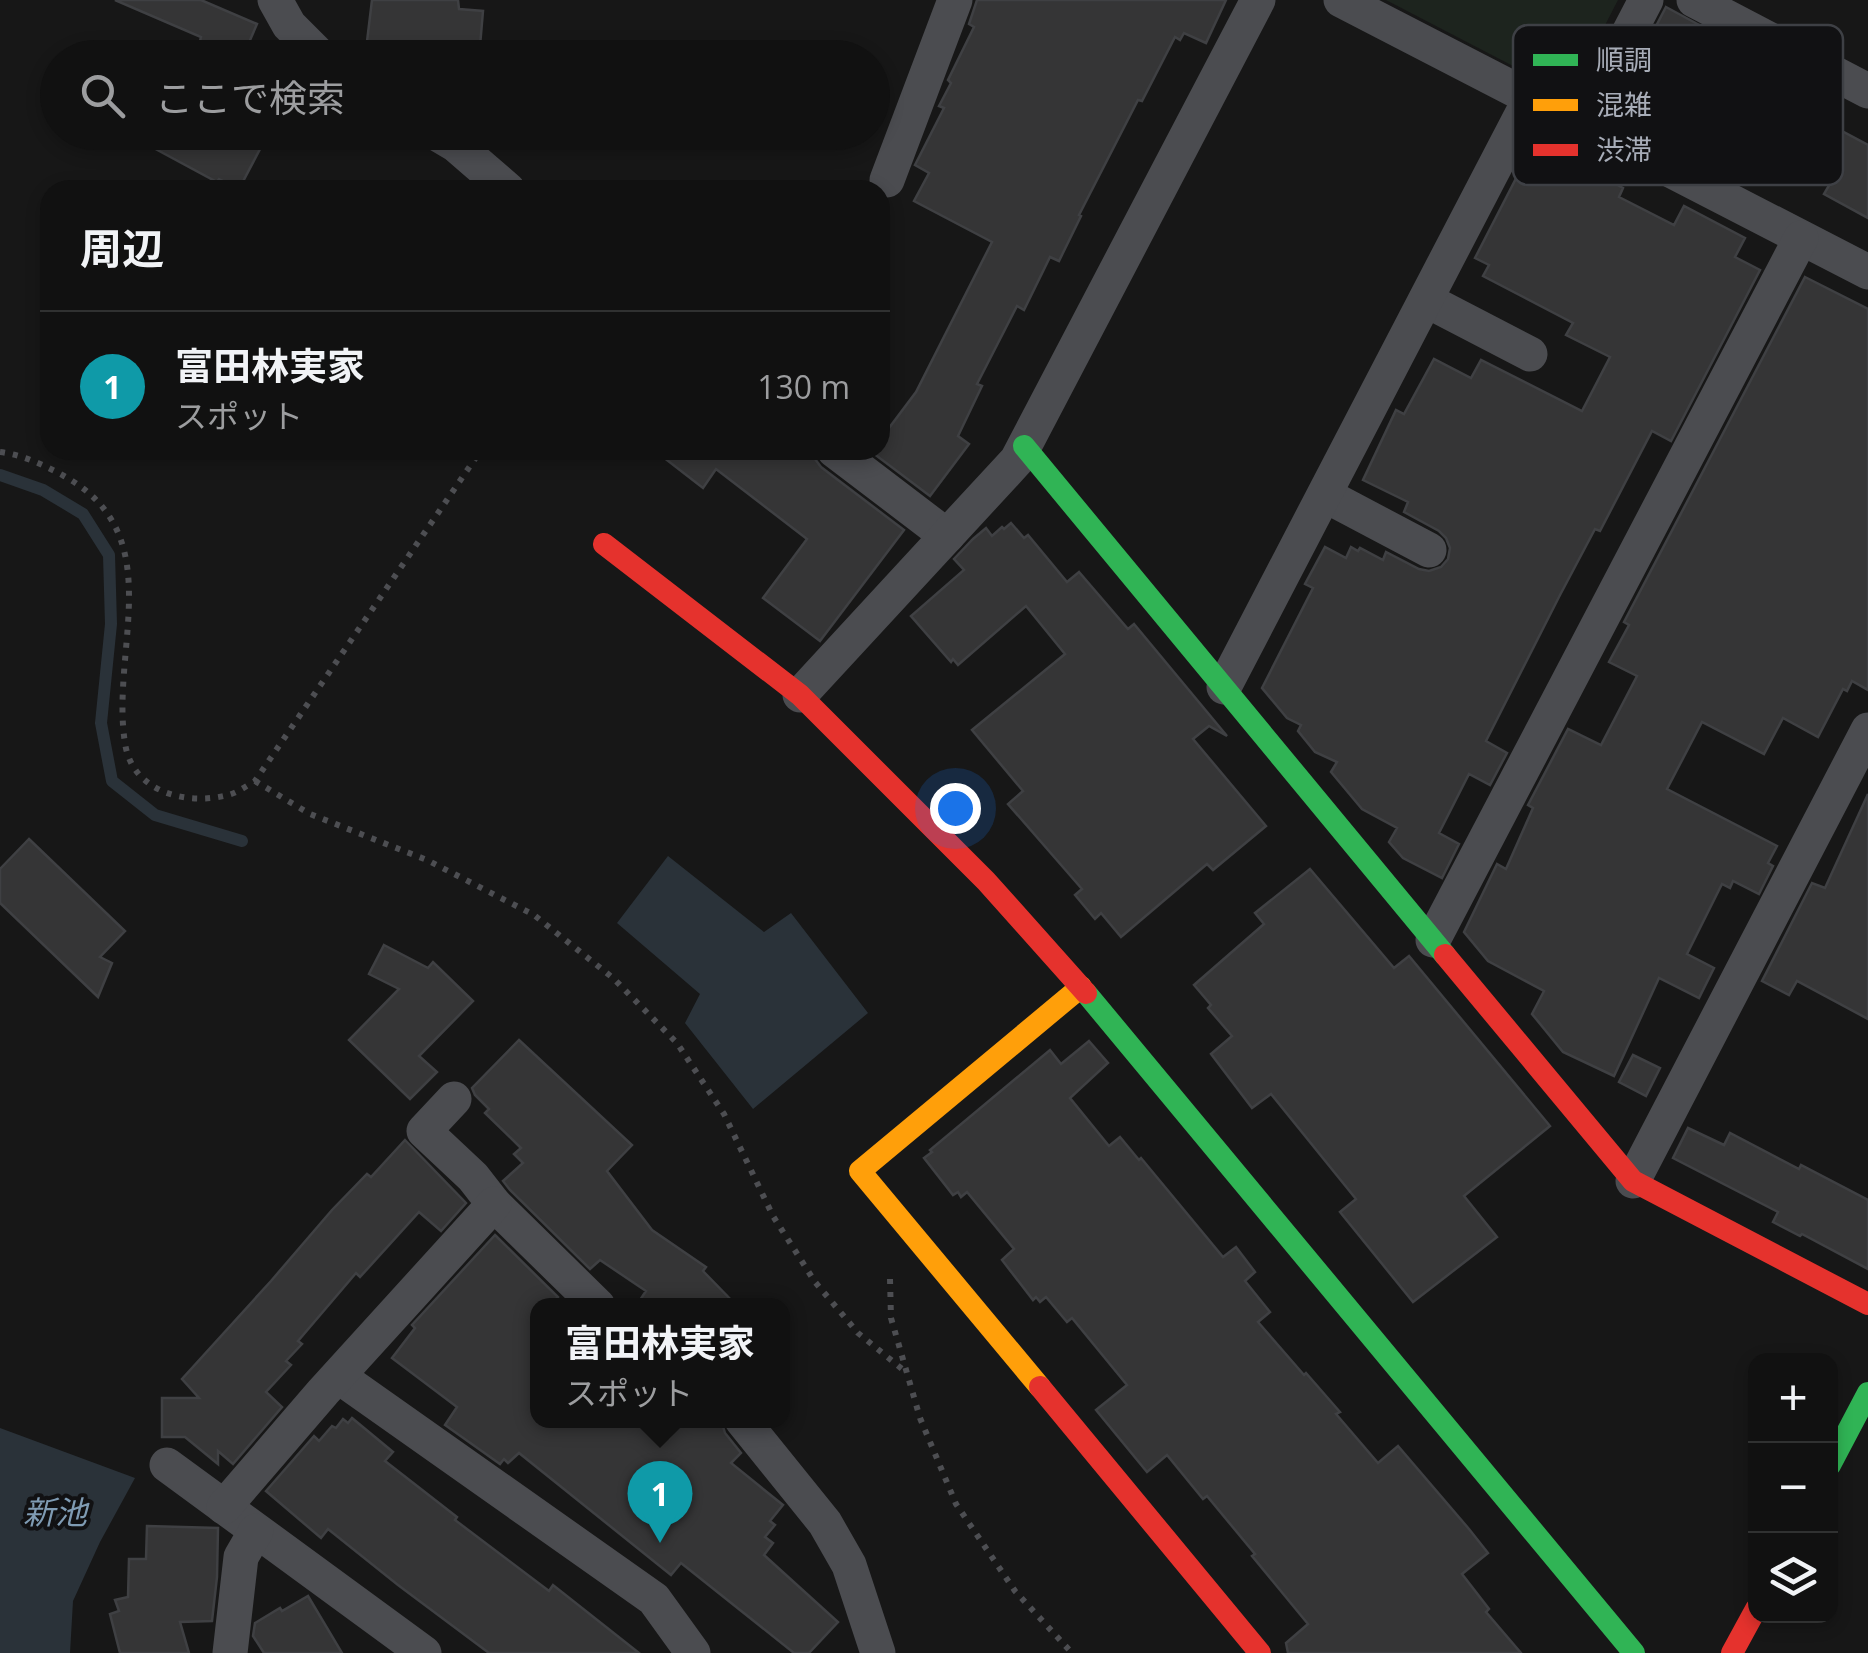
<!DOCTYPE html>
<html lang="ja">
<head>
<meta charset="utf-8">
<style>
	:root { --surface:#111; --page:#1e1f1f; --text:#f1f3f6; --muted:#9c9d9f; --line:#303131; --accent:#757880 }
	body { margin:0; font-family:"Open Sans","Noto Sans JP",sans-serif; background:var(--page); color:var(--text) }
	.controls { position:absolute; right:30px; bottom:30px; display:grid; overflow:hidden; border-radius:20px; box-shadow:0 5px 15px #0003 }
	.controls button { width:90px; height:90px; display:grid; place-items:center; padding:0; border:0; border-bottom:2px solid var(--line); background:var(--surface); color:var(--text); font:50px sans-serif }
	.you { position:absolute; left:955px; top:808px; width:35px; height:35px; margin:-25px; border:8px solid #fff; border-radius:50%; background:#1a73e8; box-shadow:0 0 0 15px #1a73e833 }
	.badge { display:grid; place-items:center; width:65px; height:65px; border-radius:50%; background:var(--accent); color:#fff; font-size:32px; font-weight:700 }
	.pin { position:absolute; translate:-50% -82px; filter:drop-shadow(0 2px 5px #0008) }
	.pin::after { content:''; position:absolute; top:52px; width:35px; height:30px; background:inherit; clip-path:polygon(0 0,100% 0,50% 100%) }
	.popup { position:absolute; left:530px; top:1298px; width:260px; height:130px; box-sizing:border-box; display:grid; place-content:center; border-radius:20px; background:var(--surface); filter:drop-shadow(0 2px 8px #0005); font-size:32px; white-space:nowrap; color:var(--muted) }
	.popup b { font-size:38px; color:var(--text) }
	.popup::after { content:''; position:absolute; left:50%; top:100%; margin-left:-20px; border:20px solid transparent; border-top-color:var(--surface) }
	.list { margin:0; padding:0; list-style:none }
	h2 { display:flex; justify-content:space-between; align-items:center; height:130px; margin:0; padding:0 40px; font-size:42px }
	h2 small { font-size:32px; font-weight:400; color:var(--muted) }
	.list li { display:grid; grid-template-columns:65px 1fr auto; gap:30px; align-items:center; box-sizing:border-box; height:150px; padding:0 40px; border-top:2px solid var(--line) }
	.list b { display:block; font-size:38px; white-space:nowrap }
	.list p { margin:0; font-size:32px; white-space:nowrap; color:var(--muted) }
	.list em { font-size:32px; font-style:normal; color:var(--muted) }
	.icon { flex:none; width:55px; height:55px; fill:none; stroke:currentColor; stroke-width:2; stroke-linecap:round; stroke-linejoin:round }
	.map { position:relative; flex:none; width:1868px; height:1653px; overflow:hidden }
	.search { position:absolute; background:var(--surface); box-shadow:0 5px 15px #0003; left:40px; top:40px; width:850px; height:110px; display:flex; align-items:center; gap:25px; box-sizing:border-box; padding:0 35px; border-radius:55px; color:var(--muted); font-size:38px }
	.panel { position:absolute; background:var(--surface); box-shadow:0 5px 15px #0003; left:40px; top:180px; width:850px; height:280px; border-radius:30px }
	.map>svg:first-child { display:block }
</style>
</head>
<body>
<div class="map">
<svg width="1868" height="1653" viewBox="0 0 1868 1653">
	<rect width="100%" height="100%" fill="#171717"/>
	<path fill="#1d241e" d="M1386 0H1618L1569 95Z"/>
	<g fill="#2a3239">
		<path d="M668 856 764 932 791 913 868 1013 753 1109 685 1023 700 994 617 923Z"/>
		<path d="M0 1428 135 1478 100 1542 73 1601 70 1653H0Z"/>
	</g>
	<g fill="none" stroke-linecap="round" stroke-linejoin="round">
		<path stroke="#2a3239" stroke-width="12" d="M0 475 43 490 83 514 109 555 111 624 101 723 112 781 155 815 242 841"/>
	</g>
	<g fill="#353536" stroke="#3f4043" stroke-width="2.5">
		<path d="M115 0H201L257 24 244 54 233 49 231 55 200 41 201 37Z"/>
		<path d="M372 0H458L459 9 483 11 479 58H365Z"/>
		<path d="M977 0H1226L1206 43 1184 33 1180 40 1175 37 1142 101 1138 100 1079 215 1081 216 1059 261 1050 257 1024 310 1017 306 977 384 982 386 958 436 969 444 930 496 869 450H880V440L916 392 992 242 914 201 929 173 915 165 944 108 939 106 951 83 948 80 974 27 969 24Z"/>
		<path d="M1666 7 1790 74 1778 97 1868 145V218L1824 194 1831 182 1743 135 1737 146 1717 135 1709 151 1616 103Z"/>
		<path d="M124 132H269L239 189 219 179 217 182Z"/>
		<path d="M1555 150 1623 188 1619 197 1674 225 1684 206 1745 238 1735 257 1760 270 1671 441 1652 431 1600 531 1595 529 1560 595 1486 741 1507 753 1490 785 1469 774 1439 833 1459 844 1442 878 1403 858 1389 842 1397 828 1362 809 1331 772 1337 762 1315 752 1298 731 1301 725 1287 718 1262 688 1313 588 1305 584 1325 547 1346 558 1351 547 1358 551 1360 548 1383 560 1386 552 1419 569 1429 571 1441 567 1448 559 1450 548 1446 538 1439 531 1404 512 1408 502 1363 480 1396 410 1404 414 1434 359 1471 378 1481 360 1582 411 1610 357 1566 335 1573 323 1483 276 1489 265 1475 258 1525 161 1536 167 1539 160 1546 164Z"/>
		<path d="M1805 277 1868 309V690L1852 681 1847 691 1843 689 1818 737 1783 718 1764 754 1702 722 1667 789 1777 846 1768 863 1773 866 1759 894 1733 881 1730 888 1722 884 1687 954 1714 968 1699 998 1659 978 1614 1076 1563 1052 1532 1014 1544 991 1488 961 1464 932 1497 864 1506 869 1533 808 1528 805 1568 729 1601 745 1637 676 1609 662 1629 625 1624 622Z"/>
		<path d="M654 450H813L815 459 821 467 904 530 820 641 763 598 807 539 716 469 703 488Z"/>
		<path d="M1011 523 1024 538 1028 535 1067 582 1079 572 1128 629 1134 624 1227 736 1209 726 1193 739 1266 826 1213 870 1207 864 1121 937 1101 913 1095 919 1075 895 1082 889 1008 804 1023 791 972 730 1065 654 1026 606 958 665 953 659 951 662 911 616 964 570 954 559 973 539 986 528 992 536 1002 527 1004 529Z"/>
		<path d="M1868 794V1019L1797 981 1789 995 1762 981 1812 883 1825 888Z"/>
		<path d="M29 839 125 931 100 957 112 963 98 997 0 903V869Z"/>
		<path d="M1310 869 1394 968 1409 956 1550 1126 1464 1196 1497 1237 1413 1302 1340 1212 1356 1199 1271 1094 1252 1108 1211 1054 1232 1036 1208 1008 1211 1005 1194 985 1264 924 1255 913Z"/>
		<path d="M384 945 428 968 433 962 473 1001 419 1056 437 1072 410 1099 349 1040 399 989 369 974Z"/>
		<path d="M519 1040 632 1145 607 1171 652 1230 706 1267 703 1271 737 1306H636L646 1291 600 1260 590 1269 510 1190 503 1181 523 1163 514 1154 521 1148 485 1113 489 1109 475 1095 472 1088Z"/>
		<path d="M1089 1041 1108 1063 1070 1098 1109 1146 1120 1137 1139 1160 1141 1158 1223 1257 1236 1247 1255 1272 1245 1281 1270 1312 1258 1322 1304 1375 1306 1373 1340 1412 1336 1414 1378 1463 1398 1446 1469 1529 1488 1553 1462 1574 1489 1609 1486 1612 1521 1653H1288L1286 1643 1308 1624 1252 1556 1255 1554 1207 1496 1203 1499 1167 1455 1147 1472 1096 1410 1127 1385 1072 1318 1067 1322 1046 1297 1040 1302 1036 1297 1033 1300 1002 1260 1014 1249 967 1192 961 1197 958 1192 953 1195 924 1158 932 1152 930 1150 1050 1050 1061 1064Z"/>
		<path d="M1633 1055 1660 1068 1646 1096 1619 1082Z"/>
		<path d="M1688 1128 1724 1145 1730 1133 1799 1169 1801 1165 1868 1200V1269L1802 1234 1800 1236 1773 1222 1778 1212 1673 1158Z"/>
		<path d="M405 1140 466 1203 441 1231 419 1212 360 1277 356 1273 298 1341 302 1344 286 1361 291 1365 266 1392 282 1407 233 1464 218 1451V1464L185 1437H162V1398H199L182 1379 271 1281 332 1210 367 1174 371 1177Z"/>
		<path d="M495 1235 558 1297 549 1306H538V1420H649L669 1438 683 1420H721L725 1433 741 1453 731 1463 783 1505 770 1521 775 1525 765 1537 773 1543 764 1555 838 1622 809 1653H794L681 1563 671 1575 519 1453 508 1463 504 1459 500 1464 445 1425 457 1407 392 1358 415 1328 412 1325Z"/>
		<path d="M352 1418 393 1452 385 1461 457 1517 455 1520 549 1591 553 1585 639 1653H489L398 1585 328 1529 321 1538 266 1491 314 1436 319 1441 332 1426 336 1428 343 1419 348 1423Z"/>
		<path d="M147 1526 218 1528 217 1577 212 1621 180 1622 189 1653H120L110 1614 119 1611 115 1600 128 1597 129 1559H146Z"/>
		<path d="M308 1596 342 1653H264L253 1636 255 1623 280 1608 282 1611Z"/>
	</g>
	<g fill="none" stroke-linecap="round" stroke-linejoin="round">
		<g stroke="#4d4e52" stroke-width="6" stroke-dasharray="5 8" stroke-linecap="butt">
			<path d="M0 452C23 455 44 465 64 476 171 535 110 649 125 743 132 792 186 806 228 795 237 793 246 786 255 781L481 450"/>
			<path d="M255 781 310 814 427 860 534 915 613 978 677 1043 724 1114 773 1216 815 1282 858 1333 907 1373"/>
			<path d="M890 1279 891 1318 920 1418 956 1504 1015 1591 1072 1653"/>
		</g>
		<g stroke="#4b4c50" stroke-width="35">
			<path d="M275 0 289 25 322 58"/>
			<path d="M1341 0 1868 272"/>
			<path d="M1694 0 1868 91"/>
			<path d="M1582 123 1646 0"/>
			<path d="M434 132 456 145 508 190"/>
			<path d="M887 180 955 0"/>
			<path d="M1426 300 1530 354"/>
			<path d="M834 450 947 536"/>
			<path d="M1325 495 1429 550"/>
			<path d="M1224 687 1531 97"/>
			<path d="M800 695 1017 460 1258 0"/>
			<path d="M1433 940 1801 238"/>
			<path d="M454 1099 424 1131 473 1177 494 1204 598 1306"/>
			<path d="M1633 1181 1868 730"/>
			<path d="M338 1376 654 1599 693 1653"/>
			<path d="M742 1420 825 1523 849 1565 878 1653"/>
			<path d="M167 1465 424 1653"/>
			<path d="M224 1507 323 1392 494 1204"/>
			<path d="M230 1653 241 1557 256 1531"/>
		</g>
		<g stroke="#30b455" stroke-width="22">
			<path d="M1024 446 1445 955"/>
			<path d="M1086 993 1634 1653"/>
			<path d="M1830 1465 1868 1393"/>
		</g>
		<path stroke="#ff9f0a" stroke-width="22" d="M1040 1387 860 1171 1081 987"/>
		<g stroke="#e5322d" stroke-width="22">
			<path d="M604 544 800 695 986 881 1086 993"/>
			<path d="M1445 955 1633 1181 1868 1304"/>
			<path d="M1040 1387 1260 1653"/>
			<path d="M1732 1653 1756 1609"/>
		</g>
	</g>
	<g text-anchor="middle" dominant-baseline="central" stroke-width="8" stroke-linejoin="round" paint-order="stroke">
		<g font-size="32" font-style="italic" fill="#7f9bb3" stroke="#111113">
			<text x="55" y="1511">新池</text>
		</g>
	</g>
	<rect x="1513" y="25" width="330" height="160" rx="15" fill="#111113" stroke="#3e4045" stroke-width="2.5"/>
	<rect x="1533" y="54" width="45" height="12" fill="#30b455"/>
	<rect x="1533" y="99" width="45" height="12" fill="#ff9f0a"/>
	<rect x="1533" y="144" width="45" height="12" fill="#e5322d"/>
	<g font-size="28" fill="#a8adb8">
		<text x="1596" y="70">順調</text>
		<text x="1596" y="115">混雑</text>
		<text x="1596" y="160">渋滞</text>
	</g>
</svg>
<div class="controls">
<button>+</button>
<button>−</button>
<button><svg class="icon" aria-label="layers" viewBox="0 0 24 24"><path d="M12 4l9 5-9 5-9-5zM3 14l9 5 9-5"/></svg></button>
</div>
<div class="you"></div>
<div class="pin badge" style="left:660px;top:1543px;background:#0f9aa8">1</div>
<div class="popup"><b>富田林実家</b>スポット</div>
<div class="search"><svg class="icon" aria-label="search" viewBox="0 0 24 24"><circle cx="10" cy="10" r="6"/><path d="M15 15l6 6"/></svg>ここで検索</div>
<section class="panel">
<h2>周辺<small></small></h2>
<ul class="list">
<li><span class="badge" style="background:#0f9aa8">1</span><div><b>富田林実家</b><p>スポット</p></div><em>130 m</em></li>
</ul>
</section>
</div>
</body>
</html>
